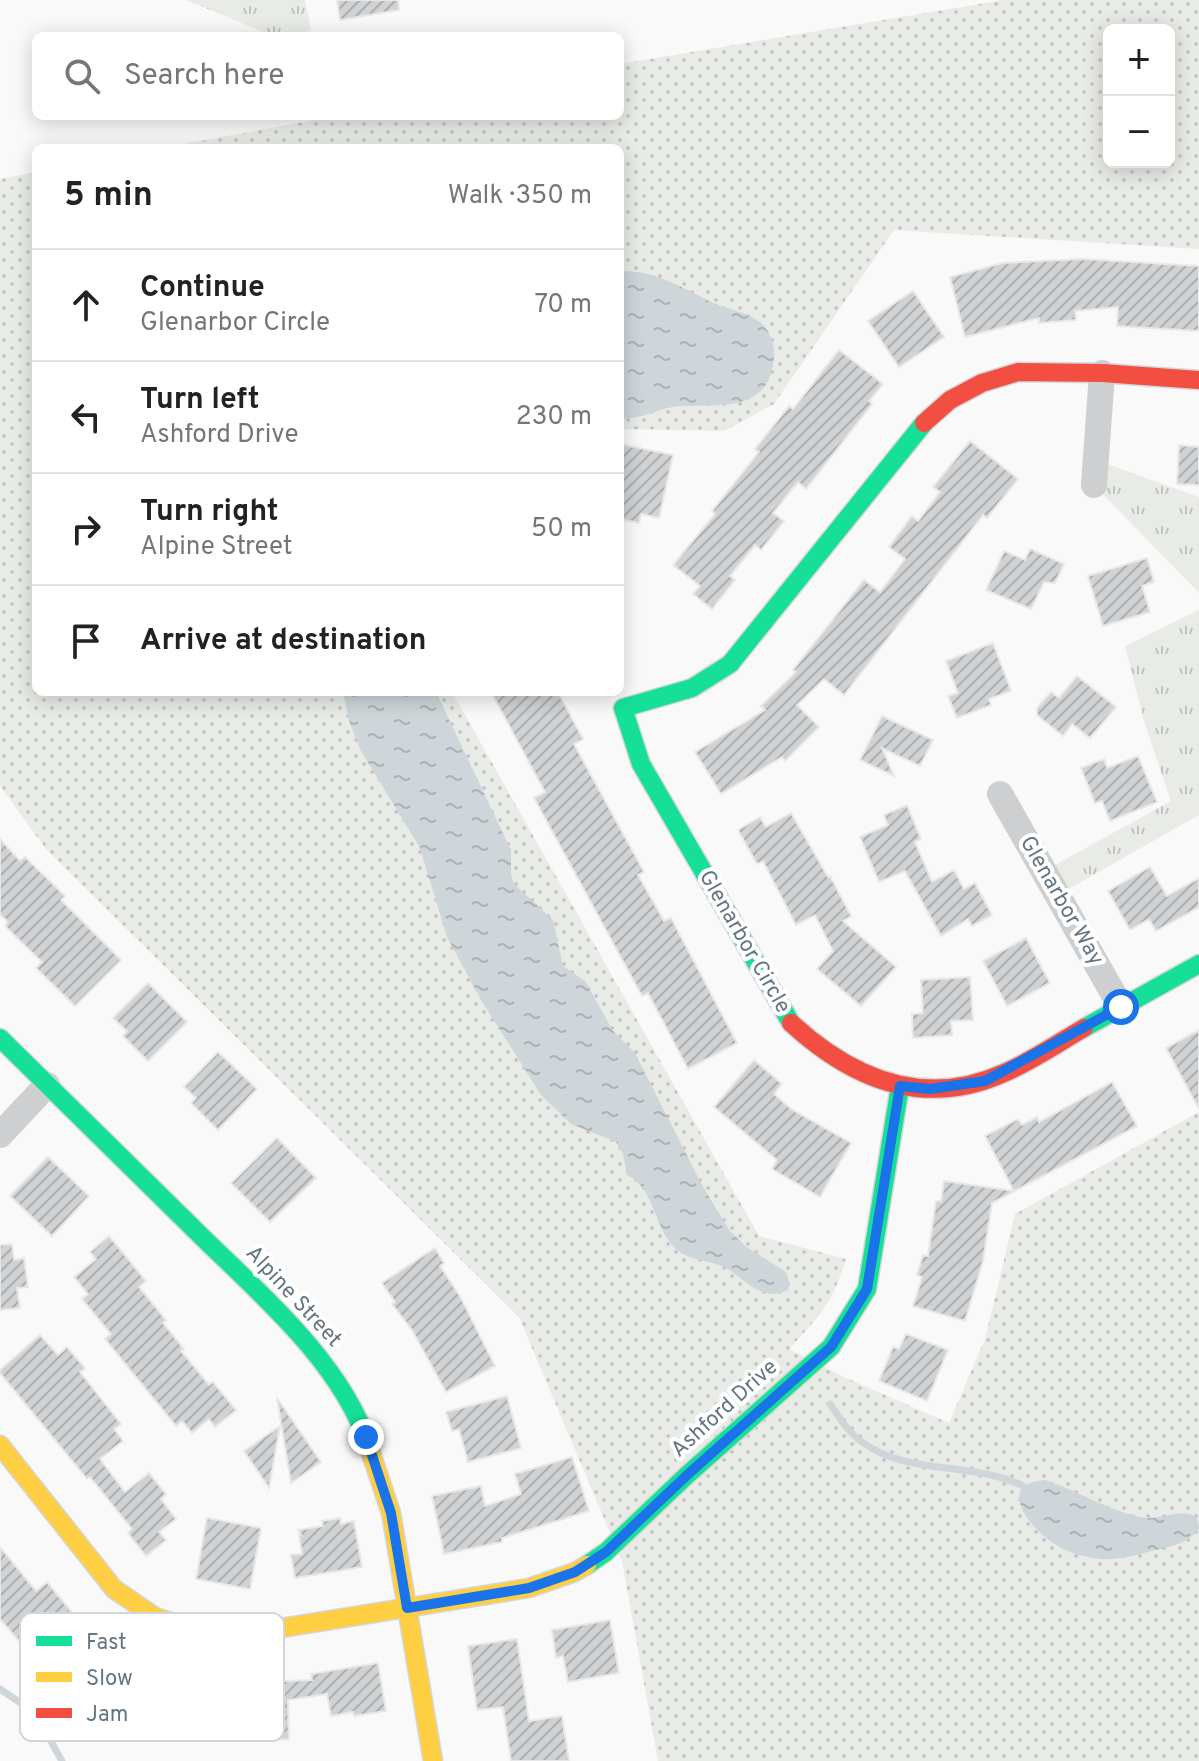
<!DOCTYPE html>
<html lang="en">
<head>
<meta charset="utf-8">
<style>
	:root { --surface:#fff; --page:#f2f2f2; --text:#222; --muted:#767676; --line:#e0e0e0 }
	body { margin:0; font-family:Overpass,sans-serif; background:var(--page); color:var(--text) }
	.controls { position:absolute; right:24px; top:24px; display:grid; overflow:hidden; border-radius:12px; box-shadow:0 4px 20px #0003 }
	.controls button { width:72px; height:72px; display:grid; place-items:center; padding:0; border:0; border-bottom:2px solid var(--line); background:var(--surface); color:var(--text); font:40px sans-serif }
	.stop { position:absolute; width:24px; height:24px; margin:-18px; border:6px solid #1a73e8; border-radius:50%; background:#fff }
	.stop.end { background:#1a73e8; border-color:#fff; box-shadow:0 2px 8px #0008 }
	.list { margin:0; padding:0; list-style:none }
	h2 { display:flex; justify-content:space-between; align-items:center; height:104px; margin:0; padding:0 32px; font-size:34px }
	h2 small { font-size:26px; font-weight:400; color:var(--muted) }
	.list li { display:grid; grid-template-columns:52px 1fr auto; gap:24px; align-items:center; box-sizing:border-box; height:112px; padding:0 32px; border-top:2px solid var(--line) }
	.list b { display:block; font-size:30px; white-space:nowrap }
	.list p { margin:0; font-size:26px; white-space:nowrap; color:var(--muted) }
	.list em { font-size:26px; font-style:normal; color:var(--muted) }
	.icon { flex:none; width:44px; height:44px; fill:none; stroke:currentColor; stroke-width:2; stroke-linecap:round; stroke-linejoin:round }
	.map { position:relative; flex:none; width:1199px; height:1761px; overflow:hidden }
	.search { position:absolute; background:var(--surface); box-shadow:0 4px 20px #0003; left:32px; top:32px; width:592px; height:88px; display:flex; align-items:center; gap:20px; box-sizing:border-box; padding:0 28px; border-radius:12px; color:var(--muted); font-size:30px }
	.panel { position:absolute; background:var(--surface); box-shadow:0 4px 20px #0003; left:32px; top:144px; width:592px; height:552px; border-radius:12px }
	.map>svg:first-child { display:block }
</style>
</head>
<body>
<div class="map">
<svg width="1199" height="1761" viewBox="0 0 1199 1761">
	<defs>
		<pattern id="grass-dots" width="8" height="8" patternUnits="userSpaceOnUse" patternTransform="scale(2)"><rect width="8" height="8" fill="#e8ebe6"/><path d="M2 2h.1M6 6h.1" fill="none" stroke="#c0c3c0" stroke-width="1.8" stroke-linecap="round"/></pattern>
		<pattern id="park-tufts" width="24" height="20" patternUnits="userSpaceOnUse" patternTransform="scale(2)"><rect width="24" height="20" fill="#e8ebe6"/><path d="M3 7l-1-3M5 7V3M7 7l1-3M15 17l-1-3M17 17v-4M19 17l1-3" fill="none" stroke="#c0c3c0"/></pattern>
		<pattern id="water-ripples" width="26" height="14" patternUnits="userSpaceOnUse" patternTransform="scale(2)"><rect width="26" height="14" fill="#ced6d9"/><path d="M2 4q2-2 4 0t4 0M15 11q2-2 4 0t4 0" fill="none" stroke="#abb2b5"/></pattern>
		<pattern id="building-hatch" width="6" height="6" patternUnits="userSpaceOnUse" patternTransform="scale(2)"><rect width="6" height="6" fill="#d0d2d3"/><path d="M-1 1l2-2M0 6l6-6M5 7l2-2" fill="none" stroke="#acafb1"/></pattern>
	</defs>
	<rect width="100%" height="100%" fill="#f9f9f9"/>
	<g fill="url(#grass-dots)" fill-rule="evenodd">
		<path d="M1004 0H1199V249L894 230 774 404 724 431 620 429V148H162L336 116H620V64ZM1109 30H1169V162H1109Z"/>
		<path d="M36 172V692H452L759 1236 846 1259C832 1305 820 1315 789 1349L844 1377 949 1423 985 1339 1015 1214 1199 1112V1761H658L622 1561 519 1317 46 849 0 786V179Z"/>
	</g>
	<g fill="url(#park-tufts)">
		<path d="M186 0H305L311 30 294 36H273Z"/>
		<path d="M1096 460 1199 497V593L1094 485Z"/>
		<path d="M1199 610V815L1058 895 1044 871 1171 801 1145 725 1125 646Z"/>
	</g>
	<g fill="url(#water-ripples)">
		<path d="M620 271C655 270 681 287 711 302 726 309 743 311 757 320 769 328 775 343 774 357 770 414 719 404 679 406 658 408 644 419 620 419Z"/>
		<path d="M343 692H436L511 850V874L514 884 553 920 563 966 585 981 613 1031 635 1053 702 1185 729 1230 745 1246 786 1272 789 1281 788 1290C780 1294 772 1295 763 1292 749 1288 739 1275 726 1268 709 1259 688 1262 674 1247 654 1227 654 1187 627 1175L623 1154 616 1142 571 1124 541 1095 481 1000 447 937 420 848 361 751 350 724Z"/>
		<path d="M1045 1480C1079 1491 1110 1512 1146 1518 1163 1520 1198 1501 1199 1528 1189 1543 1172 1546 1156 1550 1136 1555 1114 1562 1094 1558 1080 1556 1064 1551 1053 1543 1029 1527 995 1484 1045 1480Z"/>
	</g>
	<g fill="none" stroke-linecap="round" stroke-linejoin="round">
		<g stroke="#ced6d9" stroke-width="7">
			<path d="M830 1404C839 1417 848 1432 862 1442 908 1476 973 1461 1023 1486"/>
			<path d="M0 1689 34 1712 62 1761"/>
		</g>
	</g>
	<g fill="url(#building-hatch)" stroke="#e8e8e8" stroke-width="2">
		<path d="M337 0H398L399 10 340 20Z"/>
		<path d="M1082 259 1199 266V331L1117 326 1118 307 1075 311 1076 320 1039 323V318L965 337 950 277 1003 263Z"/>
		<path d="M913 291 944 337 899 367 868 321Z"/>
		<path d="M839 350 883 384 869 401 872 404 806 489 798 482 773 513 784 521 761 550 755 545 730 576 735 580 712 609 693 594 700 586 673 565 715 514 712 511 759 452 755 449 789 406 793 409Z"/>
		<path d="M970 441 1018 479 987 518 983 515 844 695 824 679 797 705 819 727 785 761 782 757 721 794 695 752 765 710 761 706 796 672 793 670 864 580 880 592 905 559 889 547 912 516 918 521 940 492 933 487Z"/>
		<path d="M620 444 673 455 659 518 641 514 639 523 620 519Z"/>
		<path d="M1179 445 1199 447V485L1177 484Z"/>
		<path d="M1030 549 1064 564 1055 583 1044 582 1031 609 986 590 1004 551 1025 560Z"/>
		<path d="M1147 558 1154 582 1142 586 1150 612 1103 626 1088 576Z"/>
		<path d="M993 643 1011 691 989 699 991 705 957 718 948 696 958 693 946 661Z"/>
		<path d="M1077 676 1116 707 1090 738 1072 724 1063 736 1037 715V708L1051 692 1059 698Z"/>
		<path d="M491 692H558L583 739 574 744 644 872 638 875 664 921 671 918 737 1043 688 1069 648 993 642 996 534 798 545 792Z"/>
		<path d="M882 716 933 740 920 766 882 748 894 776 860 760Z"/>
		<path d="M1138 756 1157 802 1110 821 1102 801 1095 803 1081 768 1104 759 1107 768Z"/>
		<path d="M907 805 921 839 915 842 932 882 954 870 964 889 975 883 992 915 972 926 968 919 941 936 905 871 879 882 860 837 888 825 884 815Z"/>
		<path d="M791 813 828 877 830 876 851 916 843 921 896 967 861 1006 817 969 833 951 815 915 796 925 763 861 757 864 738 830 760 817 766 827Z"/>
		<path d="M0 839 20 861 25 857 65 896 61 900 121 960 75 1006 36 968 42 962 5 926 8 922 0 914Z"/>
		<path d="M1150 867 1167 896 1199 878V907L1156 931 1149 919 1130 930 1108 891Z"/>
		<path d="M1026 938 1050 983 1007 1006 983 961Z"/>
		<path d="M970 977 973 1020 951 1021 952 1035 913 1038 912 1014 923 1013 921 980Z"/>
		<path d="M148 983 187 1022 148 1061 123 1036 127 1031 113 1018Z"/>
		<path d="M1199 1030V1109L1166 1048Z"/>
		<path d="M218 1052 257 1089 218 1130 191 1103 196 1098 184 1087Z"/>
		<path d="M754 1060 782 1084 774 1094 791 1109 851 1143 820 1197 772 1169 777 1160 714 1107Z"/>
		<path d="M1112 1082 1137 1126 992 1203 983 1261 965 1321 913 1306 922 1277 917 1275 923 1255 928 1256 936 1201H941L944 1181 1014 1191 985 1136 1018 1119 1022 1125 1037 1117 1039 1122Z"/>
		<path d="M277 1138 316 1178 270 1222 231 1183Z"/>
		<path d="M48 1157 89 1196 52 1236 10 1196Z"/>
		<path d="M109 1236 146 1281 139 1287 166 1320 163 1323 184 1349 181 1351 209 1385 213 1382 236 1410 215 1427 209 1419 192 1433 182 1421 176 1426 105 1339 111 1334 82 1299 88 1294 74 1277 96 1259 90 1252Z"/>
		<path d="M12 1244 14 1260 24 1258 28 1287 17 1288 20 1308 0 1310V1245Z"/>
		<path d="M435 1248 444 1263 440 1266 461 1298 495 1366 446 1392 412 1330 392 1304 395 1302 382 1283Z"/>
		<path d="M906 1334 948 1350 927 1401 879 1381 893 1347 899 1349Z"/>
		<path d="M40 1335 58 1355 67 1347 85 1368 80 1372 121 1424 114 1429 123 1441 100 1459 125 1492 149 1473 166 1494 161 1499 176 1519 159 1532 166 1540 146 1556 128 1533 132 1529 90 1477 87 1479 0 1373V1370Z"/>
		<path d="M507 1396 521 1448 468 1462 459 1429 452 1431 446 1412Z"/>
		<path d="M277 1398 321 1462 291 1483Z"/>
		<path d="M280 1426 269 1488 244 1451Z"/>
		<path d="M572 1457 589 1511 502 1538V1542L444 1554 432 1496 481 1486 485 1506 521 1494 515 1474Z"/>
		<path d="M207 1518 261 1528 250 1589 196 1579Z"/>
		<path d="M340 1518 341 1524 354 1521 362 1567 295 1578 291 1555 302 1554 299 1534 301 1535 298 1530 323 1526 322 1521Z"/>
		<path d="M0 1547 36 1591 47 1582 71 1611 26 1649 0 1619Z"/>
		<path d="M610 1620 619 1673 568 1682 563 1656 556 1658 552 1630Z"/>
		<path d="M517 1639 529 1721 562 1716 569 1761H511L503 1707 477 1710 468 1646Z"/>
		<path d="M378 1663 386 1711 354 1716 353 1712 331 1716 327 1694 288 1700 289 1739 239 1741 238 1709H232L231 1683 312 1680 311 1674Z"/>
	</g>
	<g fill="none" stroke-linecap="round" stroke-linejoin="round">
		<defs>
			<g id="fast">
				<path d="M791 1023 641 764 623 708 692 688 730 664 924 423"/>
				<path d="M1084 1028 1199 964"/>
				<path d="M0 1038C64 1101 128 1164 192 1227 254 1289 340 1359 368 1444"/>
				<path d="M587 1565 606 1552 686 1476 831 1347 867 1289 900 1086"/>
			</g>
			<g id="slow">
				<path d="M368 1444 391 1513 433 1761"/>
				<path d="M0 1445 114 1589 155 1617 201 1632 237 1635 529 1588 575 1572 587 1565"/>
			</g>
			<g id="jam">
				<path d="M924 423 950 400 982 383 1018 372 1102 373 1199 380"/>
				<path d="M791 1023C852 1079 924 1109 1004 1073 1032 1061 1058 1043 1084 1028"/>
			</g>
		</defs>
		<use href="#fast" stroke="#d5d6d7" stroke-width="21"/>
		<use href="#slow" stroke="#d5d6d7" stroke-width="21"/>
		<use href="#jam" stroke="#d5d6d7" stroke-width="21"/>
		<g stroke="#cecfd0" stroke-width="26">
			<path d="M1094 485 1102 373"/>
			<path d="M1000 794 1121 1007"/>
			<path d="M0 1135 47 1085"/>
		</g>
		<use href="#fast" stroke="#16e098" stroke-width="18"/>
		<use href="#slow" stroke="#ffcf43" stroke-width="18"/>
		<use href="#jam" stroke="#f24e42" stroke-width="18"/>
	</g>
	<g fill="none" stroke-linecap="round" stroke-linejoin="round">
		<path stroke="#1a73e8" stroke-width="10" d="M366 1437 391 1513 407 1608 529 1588 575 1572 606 1552 686 1476 831 1347 867 1289 900 1086 930 1089 985 1081 1121 1007"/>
	</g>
	<g text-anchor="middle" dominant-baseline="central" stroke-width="8" stroke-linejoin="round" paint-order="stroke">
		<g font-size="22" fill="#657683" stroke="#fff">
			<text transform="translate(1061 901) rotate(60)">Glenarbor Way</text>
			<text transform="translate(744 942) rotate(60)">Glenarbor Circle</text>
			<text transform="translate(293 1297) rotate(47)">Alpine Street</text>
			<text transform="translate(725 1409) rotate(-42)">Ashford Drive</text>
		</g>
	</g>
	<rect x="20" y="1613" width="264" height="128" rx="12" fill="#fff" stroke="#d1d6da" stroke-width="2"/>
	<rect x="36" y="1636" width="36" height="10" fill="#16e098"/>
	<rect x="36" y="1672" width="36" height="10" fill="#ffcf43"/>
	<rect x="36" y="1708" width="36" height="10" fill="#f24e42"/>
	<g font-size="22" fill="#657683">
		<text x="86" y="1649">Fast</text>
		<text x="86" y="1685">Slow</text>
		<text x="86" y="1721">Jam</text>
	</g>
</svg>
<div class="controls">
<button>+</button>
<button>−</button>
</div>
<div class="stop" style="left:1121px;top:1007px"></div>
<div class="stop end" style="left:366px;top:1437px"></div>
<div class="search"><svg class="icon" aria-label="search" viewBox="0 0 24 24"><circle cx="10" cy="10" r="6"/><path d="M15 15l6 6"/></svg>Search here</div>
<section class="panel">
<h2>5 min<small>Walk · 350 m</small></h2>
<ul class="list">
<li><svg class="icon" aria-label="ahead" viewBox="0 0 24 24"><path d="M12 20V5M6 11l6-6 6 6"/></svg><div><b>Continue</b><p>Glenarbor Circle</p></div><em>70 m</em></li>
<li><svg class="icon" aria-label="left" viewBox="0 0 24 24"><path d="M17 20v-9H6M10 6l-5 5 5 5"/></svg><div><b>Turn left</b><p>Ashford Drive</p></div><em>230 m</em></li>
<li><svg class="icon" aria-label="right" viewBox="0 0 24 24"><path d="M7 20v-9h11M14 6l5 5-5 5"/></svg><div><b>Turn right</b><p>Alpine Street</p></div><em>50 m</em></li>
<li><svg class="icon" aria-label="arrive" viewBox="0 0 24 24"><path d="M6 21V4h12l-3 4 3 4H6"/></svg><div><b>Arrive at destination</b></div></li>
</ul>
</section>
</div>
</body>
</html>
